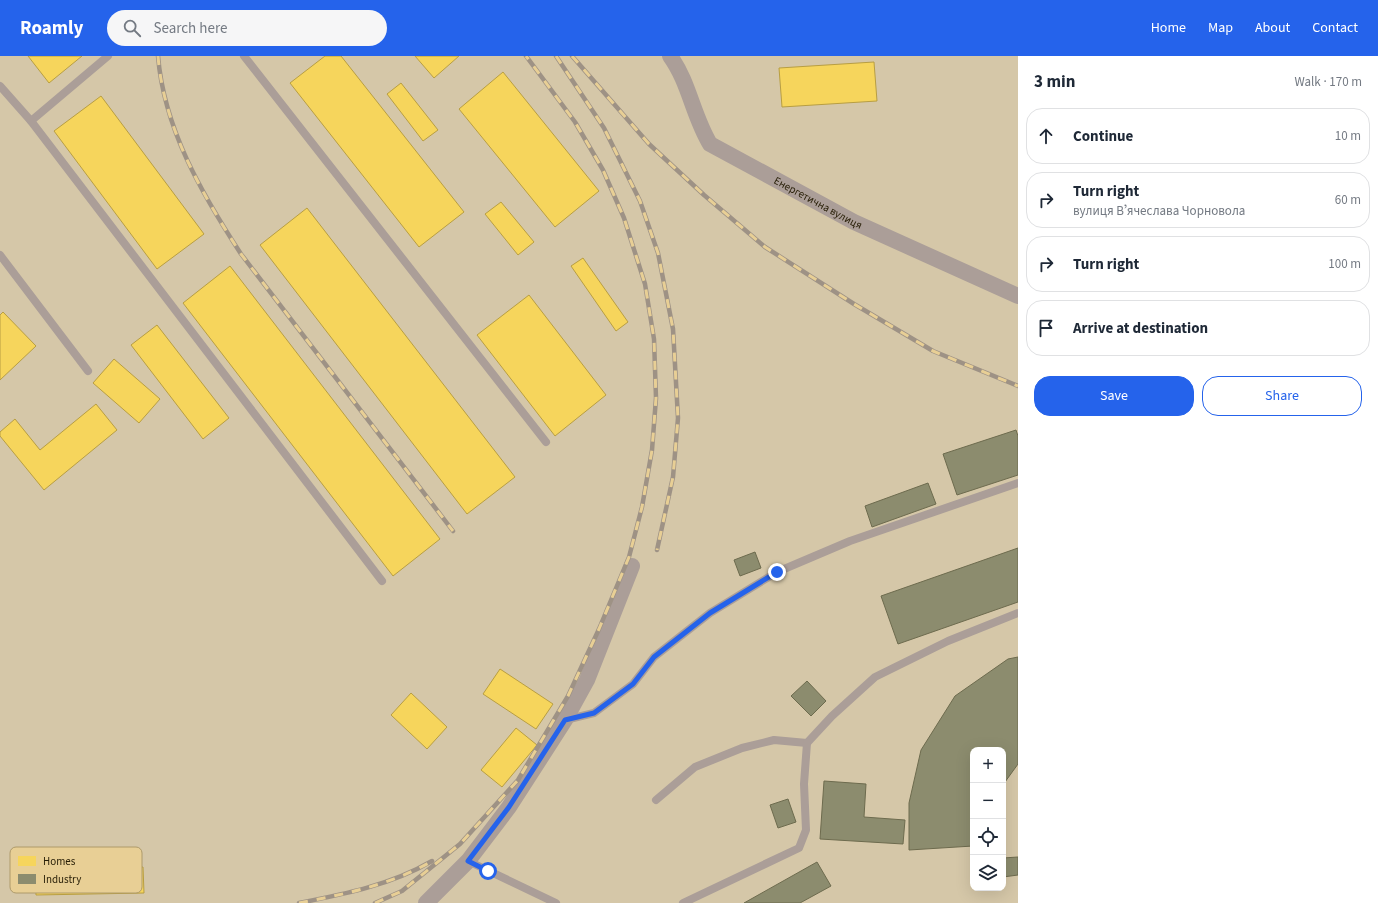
<!DOCTYPE html>
<html lang="en">
<head>
<meta charset="utf-8">
<style>
	:root { --surface:#fff; --page:#f6f6f7; --text:#1f2937; --muted:#747a83; --line:#e0e1e3; --accent:#2563eb }
	body { margin:0; font-family:"Source Sans 3",sans-serif; background:var(--page); color:var(--text) }
	.controls { position:absolute; right:12px; bottom:12px; display:grid; overflow:hidden; border-radius:8px; box-shadow:0 4px 16px #0002 }
	.controls button { width:36px; height:36px; display:grid; place-items:center; padding:0; border:0; border-bottom:1px solid var(--line); background:var(--surface); color:var(--text); font:20px sans-serif }
	.stop { position:absolute; width:12px; height:12px; margin:-9px; border:3px solid #2563eb; border-radius:50%; background:#fff }
	.stop.end { background:#2563eb; border-color:#fff; box-shadow:0 1px 4px #0008 }
	.list { margin:0; padding:0; list-style:none }
	h2 { display:flex; justify-content:space-between; align-items:center; height:52px; margin:0; padding:0 16px; font-size:17px }
	h2 small { font-size:13px; font-weight:400; color:var(--muted) }
	.list li { display:grid; grid-template-columns:26px 1fr auto; gap:12px; align-items:center; box-sizing:border-box; height:56px; margin:0 8px 8px; padding:0 8px; border:1px solid var(--line); border-radius:16px }
	.list b { display:block; font-size:15px; white-space:nowrap }
	.list p { margin:0; font-size:13px; white-space:nowrap; color:var(--muted) }
	.list em { font-size:13px; font-style:normal; color:var(--muted) }
	.actions { display:flex; gap:8px; padding:12px 16px }
	.actions a { flex:1; padding:9px 0; border:1px solid var(--accent); border-radius:16px; text-align:center; font-size:14px; color:var(--accent) }
	.actions .main { background:var(--accent); color:#fff }
	.icon { flex:none; width:22px; height:22px; fill:none; stroke:currentColor; stroke-width:2; stroke-linecap:round; stroke-linejoin:round }
	.map { position:relative; flex:none; width:1018px; height:847px; overflow:hidden }
	header { display:flex; align-items:center; gap:24px; box-sizing:border-box; height:56px; padding:0 20px; background:var(--accent); color:#fff }
	header strong { font-size:19px }
	nav { display:flex; gap:22px; margin-inline-start:auto; font-size:14px }
	.search { width:280px; height:36px; background:var(--page); display:flex; align-items:center; gap:10px; box-sizing:border-box; padding:0 14px; border-radius:22px; color:var(--muted); font-size:15px }
	main { display:flex }
	aside { flex:1; background:var(--surface) }
	.map>svg:first-child { display:block }
</style>
</head>
<body>
<header>
<strong>Roamly</strong>
<div class="search"><svg class="icon" aria-label="search" viewBox="0 0 24 24"><circle cx="10" cy="10" r="6"/><path d="M15 15l6 6"/></svg>Search here</div>
<nav><a>Home</a><a>Map</a><a>About</a><a>Contact</a></nav>
</header>
<main>
<div class="map">
<svg width="1018" height="847" viewBox="0 0 1018 847">
	<rect width="100%" height="100%" fill="#d5c7a8"/>
	<g fill="#f6d55c" stroke="#b89e42">
		<path d="M28 0H82L49 27Z"/>
		<path d="M325 0H341L464 156 419 191 290 27Z"/>
		<path d="M415 0H459L434 22Z"/>
		<path d="M874 6 877 45 782 51 779 12Z"/>
		<path d="M503 16 599 135 555 171 459 53Z"/>
		<path d="M401 27 438 74 423 85 387 38Z"/>
		<path d="M101 40 204 178 157 213 54 75Z"/>
		<path d="M501 146 534 186 518 199 485 158Z"/>
		<path d="M307 152 515 421 467 458 260 189Z"/>
		<path d="M583 202 628 266 616 275 571 210Z"/>
		<path d="M230 210 440 483 393 520 183 247Z"/>
		<path d="M529 239 606 339 555 380 477 279Z"/>
		<path d="M3 256 36 290 0 324V259Z"/>
		<path d="M157 269 229 362 203 383 131 289Z"/>
		<path d="M114 303 160 343 139 367 93 327Z"/>
		<path d="M96 348 117 374 44 434 0 380V376L15 363 40 394Z"/>
		<path d="M500 613 553 648 536 673 483 638Z"/>
		<path d="M411 637 447 671 427 693 391 659Z"/>
		<path d="M516 672 537 689 502 731 481 714Z"/>
		<path d="M143 811 144 837 36 839 35 813Z"/>
	</g>
	<g fill="#8c8c6e" stroke="#6d6b4e">
		<path d="M1016 374 1018 380V419L957 439 943 398Z"/>
		<path d="M928 427 936 448 872 471 865 450Z"/>
		<path d="M1018 492V546L898 588 881 540Z"/>
		<path d="M755 496 761 512 740 520 734 504Z"/>
		<path d="M1018 601V708L1005 726 1003 733V694H973V790L909 794V747L921 694 955 640 1008 603Z"/>
		<path d="M807 625 826 645 811 660 791 640Z"/>
		<path d="M824 725 866 728 864 761 905 764 903 788 820 783Z"/>
		<path d="M788 743 796 766 778 772 770 749Z"/>
		<path d="M1018 801V819L1003 821V802Z"/>
		<path d="M817 806 831 830 800 847H744Z"/>
	</g>
	<g fill="none" stroke-linecap="round" stroke-linejoin="round">
		<g stroke="#ab9e98" stroke-width="8">
			<path d="M244 0 546 386"/>
			<path d="M0 30 31 65 382 525"/>
			<path d="M31 65 108 0"/>
			<path d="M0 199 88 315"/>
			<path d="M565 664 594 657 633 628 654 601 710 557 777 516 850 485 1018 427"/>
			<path d="M656 744 695 711 742 692 774 684 807 687"/>
			<path d="M468 805 556 847"/>
			<path d="M683 847 799 792 806 774 804 728 807 687 832 660 875 621 948 585 1018 557"/>
		</g>
		<g stroke="#ab9e98" stroke-width="16">
			<path id="s1" d="M670 0C689 26 693 60 710 88L854 166 1018 240"/>
			<path d="M426 847 468 805 509 751 565 664 587 624 632 510"/>
		</g>
		<defs>
			<g id="rail">
				<path d="M158 0C164 73 202 138 241 198L453 475"/>
				<path d="M556 0 604 72 640 145 658 197 673 273 678 362 673 421 657 494"/>
				<path d="M572 0 649 88 704 139 765 191 854 248 933 295 1018 330"/>
				<path d="M299 847C345 838 391 829 432 805"/>
				<path d="M375 847 402 835 460 788 518 724 568 640 599 573 629 501 642 451 652 394 656 342 654 283 645 228 624 162 603 114 575 66 526 0"/>
			</g>
		</defs>
		<use href="#rail" stroke="#9e9285" stroke-width="4.5"/>
		<use href="#rail" stroke="#e8cf95" stroke-width="3" stroke-dasharray="9" stroke-linecap="butt"/>
	</g>
	<g fill="none" stroke-linecap="round" stroke-linejoin="round">
		<path stroke="#2563eb" stroke-width="5" d="M488 815 468 805 509 751 565 664 594 657 633 628 654 601 710 557 777 516"/>
	</g>
	<g text-anchor="middle" dominant-baseline="central" stroke-width="4" stroke-linejoin="round" paint-order="stroke">
		<g font-size="11" fill="#261d05" stroke="#e8cf95">
			<text stroke="none"><textPath href="#s1" startOffset="220">Енергетична вулиця</textPath></text>
		</g>
	</g>
	<rect x="10" y="791" width="132" height="46" rx="6" fill="#e8cf95" stroke="#ae9a6a" stroke-width="1"/>
	<rect x="18" y="800" width="18" height="10" fill="#f6d55c"/>
	<rect x="18" y="818" width="18" height="10" fill="#8c8c6e"/>
	<g font-size="11" fill="#261d05">
		<text x="43" y="809">Homes</text>
		<text x="43" y="827">Industry</text>
	</g>
</svg>
<div class="controls">
<button>+</button>
<button>−</button>
<button><svg class="icon" aria-label="locate" viewBox="0 0 24 24"><circle cx="12" cy="12" r="6"/><path d="M12 2v4M12 18v4M2 12h4M18 12h4"/></svg></button>
<button><svg class="icon" aria-label="layers" viewBox="0 0 24 24"><path d="M12 4l9 5-9 5-9-5zM3 14l9 5 9-5"/></svg></button>
</div>
<div class="stop" style="left:488px;top:815px"></div>
<div class="stop end" style="left:777px;top:516px"></div>
</div>
<aside>
<h2>3 min<small>Walk · 170 m</small></h2>
<ul class="list">
<li><svg class="icon" aria-label="ahead" viewBox="0 0 24 24"><path d="M12 20V5M6 11l6-6 6 6"/></svg><div><b>Continue</b></div><em>10 m</em></li>
<li><svg class="icon" aria-label="right" viewBox="0 0 24 24"><path d="M7 20v-9h11M14 6l5 5-5 5"/></svg><div><b>Turn right</b><p>вулиця Вʼячеслава Чорновола</p></div><em>60 m</em></li>
<li><svg class="icon" aria-label="right" viewBox="0 0 24 24"><path d="M7 20v-9h11M14 6l5 5-5 5"/></svg><div><b>Turn right</b></div><em>100 m</em></li>
<li><svg class="icon" aria-label="arrive" viewBox="0 0 24 24"><path d="M6 21V4h12l-3 4 3 4H6"/></svg><div><b>Arrive at destination</b></div></li>
</ul>
<div class="actions"><a class="main">Save</a><a>Share</a></div>
</aside>
</main>
</body>
</html>
